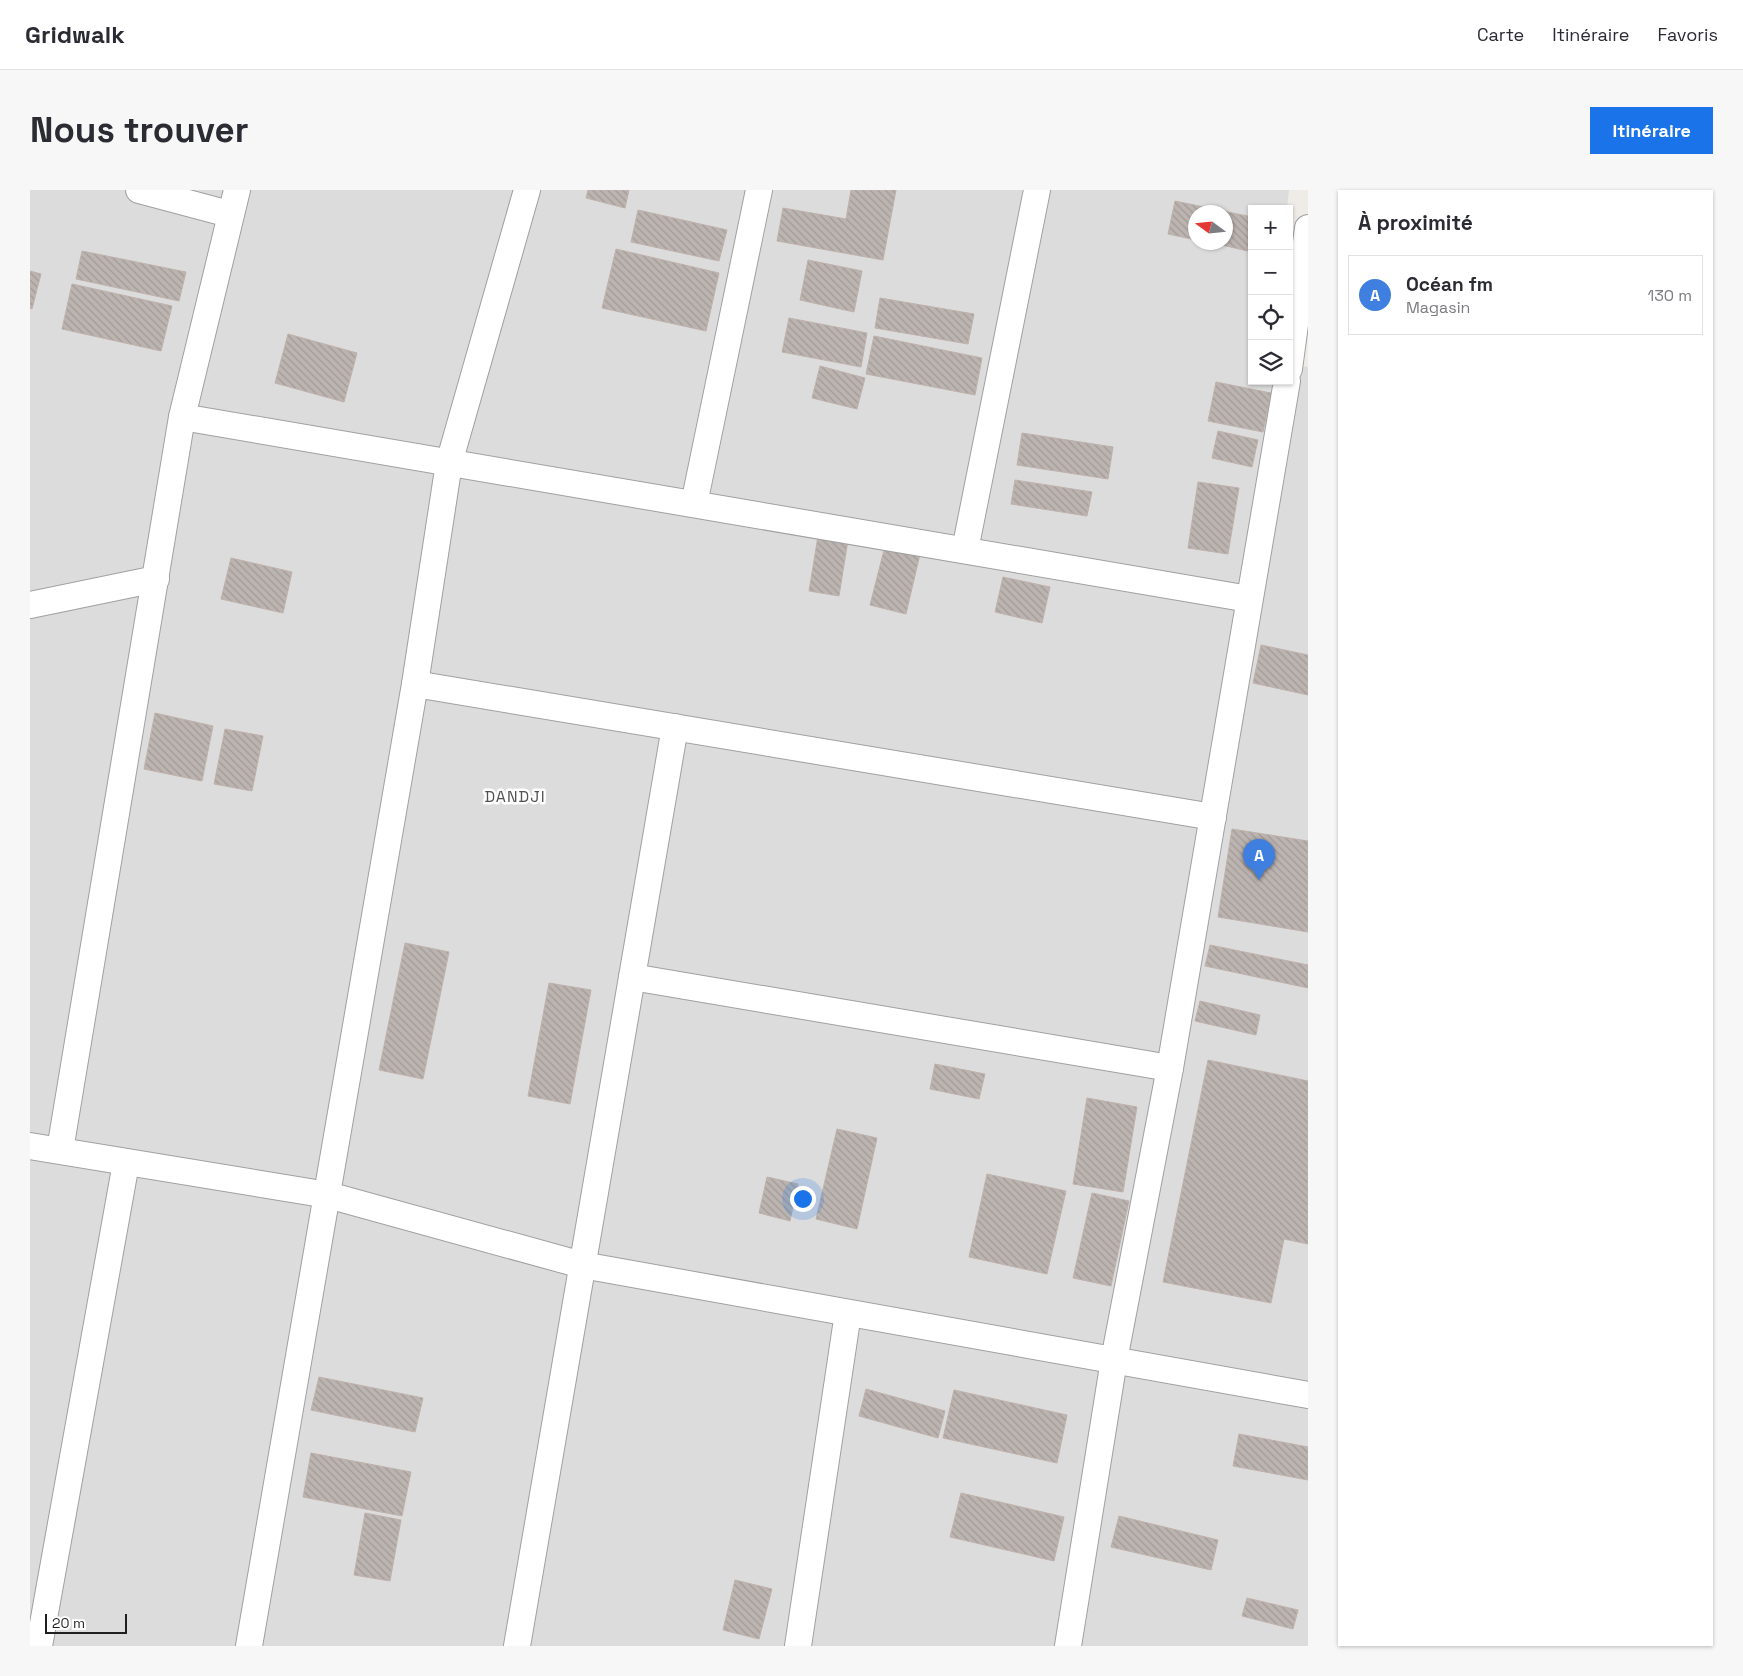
<!DOCTYPE html>
<html lang="fr">
<head>
<meta charset="utf-8">
<style>
	:root { --surface:#fff; --page:#f7f7f7; --text:#2b2b33; --muted:#7c7c81; --line:#e1e1e2; --accent:#1a73e8 }
	body { margin:0; font-family:"Space Grotesk",sans-serif; background:var(--page); color:var(--text) }
	.controls { position:absolute; right:15px; top:15px; display:grid; overflow:hidden; border-radius:0px; box-shadow:0 1px 4px #0004 }
	.controls button { width:45px; height:45px; display:grid; place-items:center; padding:0; border:0; border-bottom:1px solid var(--line); background:var(--surface); color:var(--text); font:25px sans-serif }
	.compass { position:absolute; left:1158px; top:15px; width:45px; height:45px; border-radius:50%; background:var(--surface); box-shadow:0 1px 4px #0004; rotate:285deg }
	.scale { position:absolute; left:15px; bottom:12px; width:82px; box-sizing:border-box; padding-left:5px; border:2px solid #1f1f1f; border-top:0; font-size:14px; line-height:18px; white-space:nowrap; color:#1f1f1f; -webkit-text-stroke:4px #fff; paint-order:stroke }
	.you { position:absolute; left:772px; top:1008px; width:18px; height:18px; margin:-12px; border:4px solid #fff; border-radius:50%; background:#1a73e8; box-shadow:0 0 0 8px #1a73e833 }
	.badge { display:grid; place-items:center; width:32px; height:32px; border-radius:50%; background:var(--accent); color:#fff; font-size:16px; font-weight:700 }
	.pin { position:absolute; translate:-50% -41px; filter:drop-shadow(0 1px 2px #0008) }
	.pin::after { content:''; position:absolute; top:26px; width:18px; height:15px; background:inherit; clip-path:polygon(0 0,100% 0,50% 100%) }
	.list { margin:0; padding:0; list-style:none }
	h2 { display:flex; justify-content:space-between; align-items:center; height:65px; margin:0; padding:0 20px; font-size:21px }
	h2 small { font-size:16px; font-weight:400; color:var(--muted) }
	.list li { display:grid; grid-template-columns:32px 1fr auto; gap:15px; align-items:center; box-sizing:border-box; height:80px; margin:0 10px 10px; padding:0 10px; border:1px solid var(--line); border-radius:0px }
	.list b { display:block; font-size:19px; white-space:nowrap }
	.list p { margin:0; font-size:16px; white-space:nowrap; color:var(--muted) }
	.list em { font-size:16px; font-style:normal; color:var(--muted) }
	.icon { flex:none; width:28px; height:28px; fill:none; stroke:currentColor; stroke-width:2; stroke-linecap:round; stroke-linejoin:round }
	.map { position:relative; flex:none; width:1278px; height:1456px; overflow:hidden; border-radius:0px }
	header { display:flex; align-items:center; gap:30px; box-sizing:border-box; height:70px; padding:0 25px; background:var(--surface); border-bottom:1px solid var(--line) }
	header strong { font-size:24px }
	nav { display:flex; gap:28px; margin-inline-start:auto; font-size:18px }
	.intro { display:flex; align-items:center; justify-content:space-between; box-sizing:border-box; height:120px; padding:0 30px }
	h1 { margin:0; font-size:35px }
	.button { padding:12px 22px; border-radius:0px; background:var(--accent); color:#fff; font-size:18px; font-weight:700 }
	main { display:flex; gap:30px; padding:0 30px }
	aside { flex:1; background:var(--surface); border-radius:0px; box-shadow:0 1px 4px #0004 }
	.map>svg:first-child { display:block }
</style>
</head>
<body>
<header>
<strong>Gridwalk</strong>
<nav><a>Carte</a><a>Itinéraire</a><a>Favoris</a></nav>
</header>
<div class="intro"><h1>Nous trouver</h1><a class="button">Itinéraire</a></div>
<main>
<div class="map">
<svg width="1278" height="1456" viewBox="0 0 1278 1456">
	<defs>
		<pattern id="building-back-hatch" width="6" height="6" patternUnits="userSpaceOnUse" patternTransform="scale(1.25)"><rect width="6" height="6" fill="#bcb4b0"/><path d="M-1 5l2 2M0 0l6 6M5-1l2 2" fill="none" stroke="#a19a97"/></pattern>
	</defs>
	<rect width="100%" height="100%" fill="#efebe7"/>
	<path fill="#dddcdd" fill-rule="evenodd" d="M0 0H1259L1257 19H1222V191H1259V174L1278 177V1456H0ZM1166 22H1196V52H1166Z"/>
	<g fill="url(#building-back-hatch)" stroke="#bfb1ab">
		<path d="M558 0H599L595 18 556 8Z"/>
		<path d="M821 0H866L853 70 747 51 753 18 816 29Z"/>
		<path d="M1145 11 1222 27V62L1179 52H1196V22H1166V50L1138 44Z"/>
		<path d="M608 20 697 40 689 71 601 52Z"/>
		<path d="M586 59 689 83 676 141 572 118Z"/>
		<path d="M52 61 156 82 149 111 46 89Z"/>
		<path d="M778 70 832 81 824 122 770 110Z"/>
		<path d="M0 81 11 84 2 119 0 118Z"/>
		<path d="M42 94 142 116 131 161 32 139Z"/>
		<path d="M850 108 944 124 938 154 845 138Z"/>
		<path d="M759 128 837 143 831 177 752 162Z"/>
		<path d="M258 144 327 163 314 212 245 193Z"/>
		<path d="M844 146 952 168 945 205 836 184Z"/>
		<path d="M790 176 835 188 827 219 782 208Z"/>
		<path d="M1186 192 1241 203 1233 242 1178 231Z"/>
		<path d="M1188 241 1228 250 1222 277 1182 268Z"/>
		<path d="M992 243 1083 257 1078 289 987 275Z"/>
		<path d="M985 290 1062 302 1057 326 981 314Z"/>
		<path d="M1168 292 1209 298 1198 364 1158 358Z"/>
		<path d="M789 340 819 344 809 406 779 401Z"/>
		<path d="M855 356 890 364 876 424 840 415Z"/>
		<path d="M201 368 262 382 253 423 191 409Z"/>
		<path d="M973 387 1020 397 1012 433 965 422Z"/>
		<path d="M1231 455 1278 465V505L1223 493Z"/>
		<path d="M125 523 183 536 172 591 114 579Z"/>
		<path d="M195 539 233 546 222 601 184 594Z"/>
		<path d="M1202 639 1278 651V742L1188 727Z"/>
		<path d="M375 753 419 762 393 889 349 880Z"/>
		<path d="M1180 755 1278 775V798L1175 776Z"/>
		<path d="M519 793 561 800 540 914 498 906Z"/>
		<path d="M1170 811 1230 825 1226 845 1165 831Z"/>
		<path d="M1178 870 1278 891V1054L1254 1049 1241 1113 1133 1092Z"/>
		<path d="M905 874 955 884 949 909 900 899Z"/>
		<path d="M1057 908 1107 917 1093 1002 1043 994Z"/>
		<path d="M807 939 847 948 827 1039 786 1029Z"/>
		<path d="M957 984 1036 1001 1017 1084 939 1067Z"/>
		<path d="M737 987 768 994 760 1031 729 1023Z"/>
		<path d="M1062 1003 1099 1011 1081 1096 1043 1088Z"/>
		<path d="M289 1187 393 1208 385 1242 281 1220Z"/>
		<path d="M836 1199 915 1221 908 1248 829 1226Z"/>
		<path d="M924 1200 1037 1225 1027 1273 913 1248Z"/>
		<path d="M1209 1244 1278 1257V1290L1203 1276Z"/>
		<path d="M281 1263 381 1282 372 1326 273 1307Z"/>
		<path d="M931 1303 1034 1327 1024 1371 920 1347Z"/>
		<path d="M335 1323 371 1330 360 1391 324 1385Z"/>
		<path d="M1089 1326 1188 1350 1181 1380 1081 1357Z"/>
		<path d="M705 1390 742 1399 729 1449 693 1440Z"/>
		<path d="M1217 1408 1268 1420 1263 1439 1212 1426Z"/>
	</g>
	<g fill="none" stroke-linecap="round" stroke-linejoin="round">
		<defs>
			<g id="minor">
				<path d="M109 0 199 24"/>
				<path d="M1259 179 1278 38"/>
				<path d="M152 227 1219 409"/>
				<path d="M664 314 729 0"/>
				<path d="M935 360 1007 0"/>
				<path d="M0 415 126 389"/>
				<path d="M385 494 1183 627"/>
				<path d="M602 787 1140 878"/>
				<path d="M0 956 298 1005 552 1075 1278 1205"/>
				<path d="M30 960 152 227 207 0"/>
				<path d="M9 1456 96 973"/>
				<path d="M219 1456 385 494 419 273 497 0"/>
				<path d="M487 1456 645 537"/>
				<path d="M768 1456 818 1123"/>
				<path d="M1038 1456 1084 1170 1140 878 1257 191"/>
			</g>
		</defs>
		<use href="#minor" stroke="#a0a0a0" stroke-width="28"/>
		<use href="#minor" stroke="#fff" stroke-width="26"/>
	</g>
	<g text-anchor="middle" dominant-baseline="central" stroke-width="5" stroke-linejoin="round" paint-order="stroke">
		<g font-size="16" letter-spacing="1" fill="#525252" stroke="#fff">
			<text x="485" y="606">DANDJI</text>
		</g>
	</g>
</svg>
<div class="controls">
<button>+</button>
<button>−</button>
<button><svg class="icon" aria-label="locate" viewBox="0 0 24 24"><circle cx="12" cy="12" r="6"/><path d="M12 2v4M12 18v4M2 12h4M18 12h4"/></svg></button>
<button><svg class="icon" aria-label="layers" viewBox="0 0 24 24"><path d="M12 4l9 5-9 5-9-5zM3 14l9 5 9-5"/></svg></button>
</div>
<svg class="compass" viewBox="-18 -18 36 36"><path d="M0-13l5 13h-10z" fill="#e53935"/><path d="M0 13l5-13h-10z" fill="#7c7c81"/></svg>
<div class="scale">20 m</div>
<div class="you"></div>
<div class="pin badge" style="left:1229px;top:690px;background:#3f7fe0">A</div>
</div>
<aside>
<h2>À proximité<small></small></h2>
<ul class="list">
<li><span class="badge" style="background:#3f7fe0">A</span><div><b>Océan fm</b><p>Magasin</p></div><em>130 m</em></li>
</ul>
</aside>
</main>
</body>
</html>
